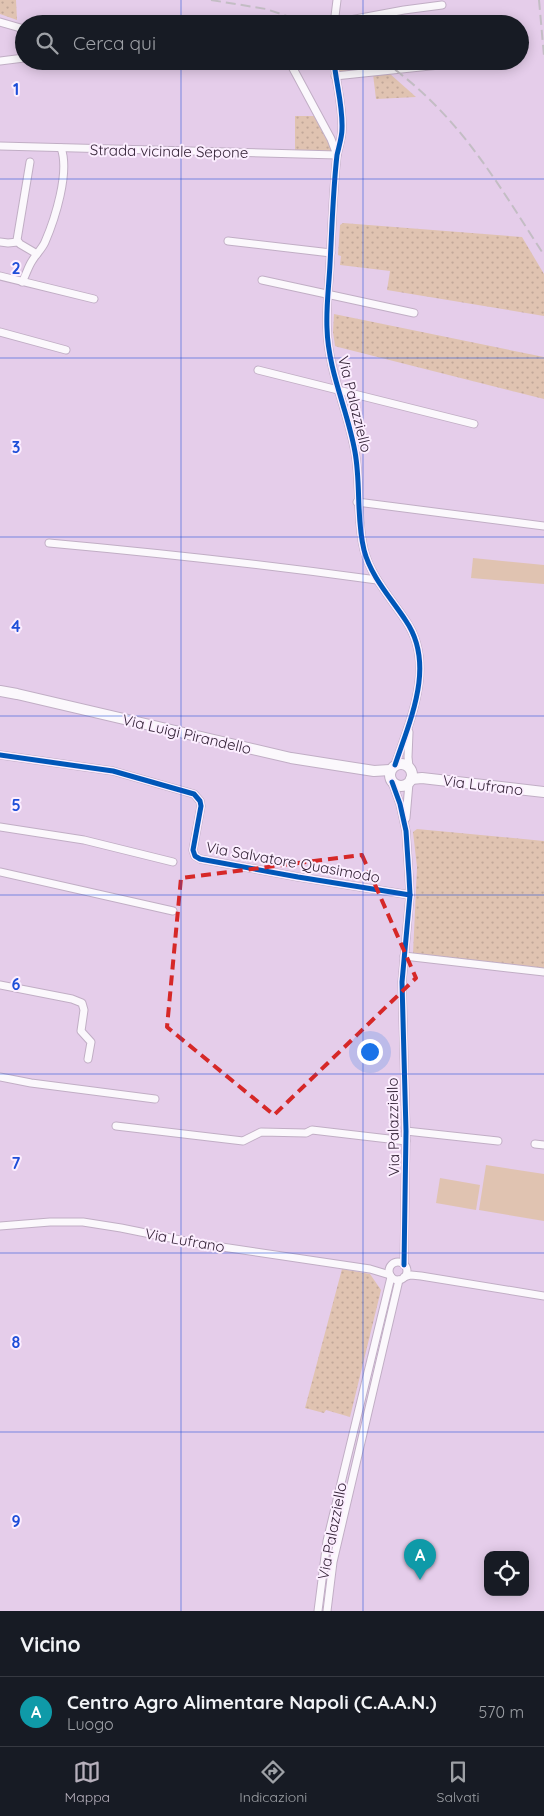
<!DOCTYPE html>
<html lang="it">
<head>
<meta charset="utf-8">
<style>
	:root { --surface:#171b24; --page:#242831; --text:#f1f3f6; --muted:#9ea1a6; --line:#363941; --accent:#b7b0bc }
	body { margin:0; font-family:Quicksand,sans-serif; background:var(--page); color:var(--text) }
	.controls { position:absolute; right:15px; bottom:15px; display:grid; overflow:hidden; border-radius:10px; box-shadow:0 2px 12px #0003 }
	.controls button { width:45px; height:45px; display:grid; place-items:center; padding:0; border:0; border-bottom:1px solid var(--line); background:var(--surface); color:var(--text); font:25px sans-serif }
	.you { position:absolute; left:369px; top:1051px; width:18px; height:18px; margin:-12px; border:4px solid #fff; border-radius:50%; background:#1a73e8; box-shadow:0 0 0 8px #1a73e833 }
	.badge { display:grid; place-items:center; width:32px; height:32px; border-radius:50%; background:var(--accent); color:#fff; font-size:16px; font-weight:700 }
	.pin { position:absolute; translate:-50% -41px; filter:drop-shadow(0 1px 2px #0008) }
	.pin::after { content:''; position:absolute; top:26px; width:18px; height:15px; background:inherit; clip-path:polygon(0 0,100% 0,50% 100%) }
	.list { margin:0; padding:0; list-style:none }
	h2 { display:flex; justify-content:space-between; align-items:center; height:65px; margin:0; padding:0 20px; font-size:21px }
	h2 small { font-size:16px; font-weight:400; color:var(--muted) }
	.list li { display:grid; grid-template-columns:32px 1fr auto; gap:15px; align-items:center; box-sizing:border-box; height:70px; padding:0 20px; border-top:1px solid var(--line) }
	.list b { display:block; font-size:19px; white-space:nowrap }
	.list p { margin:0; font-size:16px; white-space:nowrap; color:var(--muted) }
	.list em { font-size:16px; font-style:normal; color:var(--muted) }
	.icon { flex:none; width:28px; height:28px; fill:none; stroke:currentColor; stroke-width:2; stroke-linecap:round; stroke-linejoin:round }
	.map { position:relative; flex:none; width:544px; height:1611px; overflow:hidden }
	.search { position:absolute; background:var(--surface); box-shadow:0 2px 12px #0003; left:15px; right:15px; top:15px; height:55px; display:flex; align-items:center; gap:12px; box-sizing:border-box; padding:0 18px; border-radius:28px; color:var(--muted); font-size:19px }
	.sheet { height:135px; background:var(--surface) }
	nav { display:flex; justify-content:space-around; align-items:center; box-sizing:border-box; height:70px; border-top:1px solid var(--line); background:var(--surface); font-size:14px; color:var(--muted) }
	nav a { display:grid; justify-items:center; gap:2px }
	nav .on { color:var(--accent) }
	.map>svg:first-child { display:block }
</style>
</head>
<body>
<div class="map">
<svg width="544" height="1611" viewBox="0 0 544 1611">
	<defs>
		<pattern id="green-dots" width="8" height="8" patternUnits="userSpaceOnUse" patternTransform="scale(1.25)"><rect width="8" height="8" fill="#e0c3b1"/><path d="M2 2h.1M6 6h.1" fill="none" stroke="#c1a799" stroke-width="1.8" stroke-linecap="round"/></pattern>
	</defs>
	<rect width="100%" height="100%" fill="#e5cdea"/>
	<g fill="url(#green-dots)">
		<path d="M0 0H16L17 20 0 14Z"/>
		<path d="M337 61H371L380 68 338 74Z"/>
		<path d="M389 73 416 97 376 99 373 74Z"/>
		<path d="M295 116H314L330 146 331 149 329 153 295 152Z"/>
		<path d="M343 223 522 237 544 274V316L387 290 390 271 340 265 341 256 338 255 340 225Z"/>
		<path d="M334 314 544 357V399L338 347 335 346 333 332Z"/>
		<path d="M417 829 544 841V970L413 954 417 867 413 832Z"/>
		<path d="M342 1269 370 1274 381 1290 350 1417 326 1410 324 1413 305 1408Z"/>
	</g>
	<g fill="#e0c3b1">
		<path d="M473 558 544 565V584L471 578Z"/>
		<path d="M486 1165 544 1174V1221L479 1210Z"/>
		<path d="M440 1178 480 1185 476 1210 436 1203Z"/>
	</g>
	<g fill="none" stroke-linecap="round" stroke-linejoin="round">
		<defs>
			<g id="street">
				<path d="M0 22 24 29"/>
				<path d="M334 23 404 10 442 5"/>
				<path d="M334 24 337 0"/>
				<path d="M0 61 24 58"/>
				<path d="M334 61C336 83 343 106 342 129 342 137 339 146 337 155 333 190 332 228 330 264 329 285 326 307 327 328 328 371 348 411 355 452 361 485 356 518 364 550 371 577 391 598 406 621 436 665 410 720 395 765"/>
				<path d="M335 76 449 64"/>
				<path d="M0 146 337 155 331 139 289 61"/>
				<path d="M30 162 17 240 20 244 37 254"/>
				<path d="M228 241 331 253"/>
				<path d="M0 242 8 243 18 242"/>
				<path d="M0 276 94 299"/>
				<path d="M262 280 414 313"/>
				<path d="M22 282C26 275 28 267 32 261 36 254 42 249 45 242 55 219 70 172 61 148"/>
				<path d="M0 332 66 350"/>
				<path d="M258 370 474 424"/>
				<path d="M357 502 544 526"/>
				<path d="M49 543C159 553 268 565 377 580"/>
				<path d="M409 732 408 757 409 767"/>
				<path d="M0 755 113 771 194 794 200 801 201 806 193 850 195 856 200 859 298 877 410 895"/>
				<path d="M392 782 400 804 406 831 409 876 410 895 402 982 406 1131 404 1265"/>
				<path d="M406 818 409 783"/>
				<path d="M0 827 84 840 173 862"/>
				<path d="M0 872 173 911"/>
				<path d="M404 956 544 972"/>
				<path d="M0 985 72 999 82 1003 84 1010 81 1031 91 1042 88 1059"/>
				<path d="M0 1077 31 1083 155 1099"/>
				<path d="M116 1126 243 1141 261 1132 306 1133 312 1130 406 1141"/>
				<path d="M406 1131 498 1141"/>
				<path d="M535 1144 544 1145"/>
				<path d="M0 1226 50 1222H83L121 1228 195 1243 370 1269 390 1275"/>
				<circle cx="398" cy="1271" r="9"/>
				<path d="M404 1277 411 1275 421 1276 544 1296"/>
				<path d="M318 1611 327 1541 391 1277"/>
				<path d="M327 1611 333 1562 399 1280"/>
			</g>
			<g id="secondary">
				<path d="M0 691 17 694 291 758 374 771 390 770"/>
				<circle cx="401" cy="775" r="11"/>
				<path d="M411 779 422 778 544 792"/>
			</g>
		</defs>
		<use href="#street" stroke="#c1aec5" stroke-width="9"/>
		<use href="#secondary" stroke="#c1aec5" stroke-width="12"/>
		<use href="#street" stroke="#fbf8fc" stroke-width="7"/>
		<use href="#secondary" stroke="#fbf8fc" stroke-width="10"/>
		<g stroke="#c3bdc4" stroke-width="2" stroke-dasharray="10 5" stroke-linecap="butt">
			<path d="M211 0 266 9 311 24"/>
			<path d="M539 0 544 56"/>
			<path d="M383 61C458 113 496 181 544 255"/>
		</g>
		<defs>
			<g id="cycleway">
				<path d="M334 61C336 83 343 106 342 129 342 137 339 146 337 155 333 190 332 228 330 264 329 285 326 307 327 328 328 371 348 411 355 452 361 485 356 518 364 550 371 577 391 598 406 621 436 665 410 720 395 765"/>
				<path d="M0 755 113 771 194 794 200 801 201 806 193 850 195 856 200 859 298 877 410 895"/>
				<path d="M392 782 400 804 406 831 409 876 410 895 402 982 406 1131 404 1265"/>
			</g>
		</defs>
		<use href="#cycleway" stroke="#fceeff" stroke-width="8"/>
		<use href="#cycleway" stroke="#0057b8" stroke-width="5"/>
	</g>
	<path fill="none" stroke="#d62828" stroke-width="4" stroke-dasharray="10 6" stroke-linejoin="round" d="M362 855 416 978 274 1115 167 1027 181 878Z"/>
	<path fill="none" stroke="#1d4ed8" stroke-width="1" stroke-opacity="0.55" d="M181 0V24M363 0V24M181 61V1611M363 61V1611M0 179H544M0 358H544M0 537H544M0 716H544M0 895H544M0 1074H544M0 1253H544M0 1432H544"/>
	<g text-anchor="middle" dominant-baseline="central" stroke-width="4" stroke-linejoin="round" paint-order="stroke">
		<g font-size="15" fill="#332236" stroke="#fceeff">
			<text transform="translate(169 151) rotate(1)">Strada vicinale Sepone</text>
			<text transform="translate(355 404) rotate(76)">Via Palazziello</text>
			<text transform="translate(187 734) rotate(13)">Via Luigi Pirandello</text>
			<text transform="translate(483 785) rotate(7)">Via Lufrano</text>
			<text transform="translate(293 862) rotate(10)">Via Salvatore Quasimodo</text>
			<text transform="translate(393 1127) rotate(-91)">Via Palazziello</text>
			<text transform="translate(185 1240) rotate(10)">Via Lufrano</text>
			<text transform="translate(332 1531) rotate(-79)">Via Palazziello</text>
		</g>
	</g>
	<g font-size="16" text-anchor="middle" font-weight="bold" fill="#1d4ed8" stroke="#fceeff" stroke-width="4" stroke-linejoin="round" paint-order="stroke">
		<text x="16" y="95">1</text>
		<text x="16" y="274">2</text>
		<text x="16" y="453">3</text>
		<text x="16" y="632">4</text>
		<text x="16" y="811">5</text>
		<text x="16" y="990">6</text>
		<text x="16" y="1169">7</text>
		<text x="16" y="1348">8</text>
		<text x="16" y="1527">9</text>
	</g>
</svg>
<div class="controls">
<button><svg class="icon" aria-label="locate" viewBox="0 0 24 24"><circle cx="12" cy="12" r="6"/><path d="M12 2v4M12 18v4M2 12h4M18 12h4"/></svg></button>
</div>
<div class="you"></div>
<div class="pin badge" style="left:420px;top:1580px;background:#0f9aa8">A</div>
<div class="search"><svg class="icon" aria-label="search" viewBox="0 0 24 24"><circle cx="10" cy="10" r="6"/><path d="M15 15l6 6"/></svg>Cerca qui</div>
</div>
<section class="sheet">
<h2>Vicino<small></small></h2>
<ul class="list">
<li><span class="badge" style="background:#0f9aa8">A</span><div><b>Centro Agro Alimentare Napoli (C.A.A.N.)</b><p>Luogo</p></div><em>570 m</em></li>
</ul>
</section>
<nav>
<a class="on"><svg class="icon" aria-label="map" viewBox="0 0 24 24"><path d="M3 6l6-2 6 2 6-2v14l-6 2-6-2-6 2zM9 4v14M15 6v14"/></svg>Mappa</a>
<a><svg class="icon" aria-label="directions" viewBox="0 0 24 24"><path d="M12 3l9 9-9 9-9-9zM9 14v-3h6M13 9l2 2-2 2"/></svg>Indicazioni</a>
<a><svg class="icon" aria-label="saved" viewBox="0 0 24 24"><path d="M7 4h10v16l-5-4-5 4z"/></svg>Salvati</a>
</nav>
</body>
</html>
